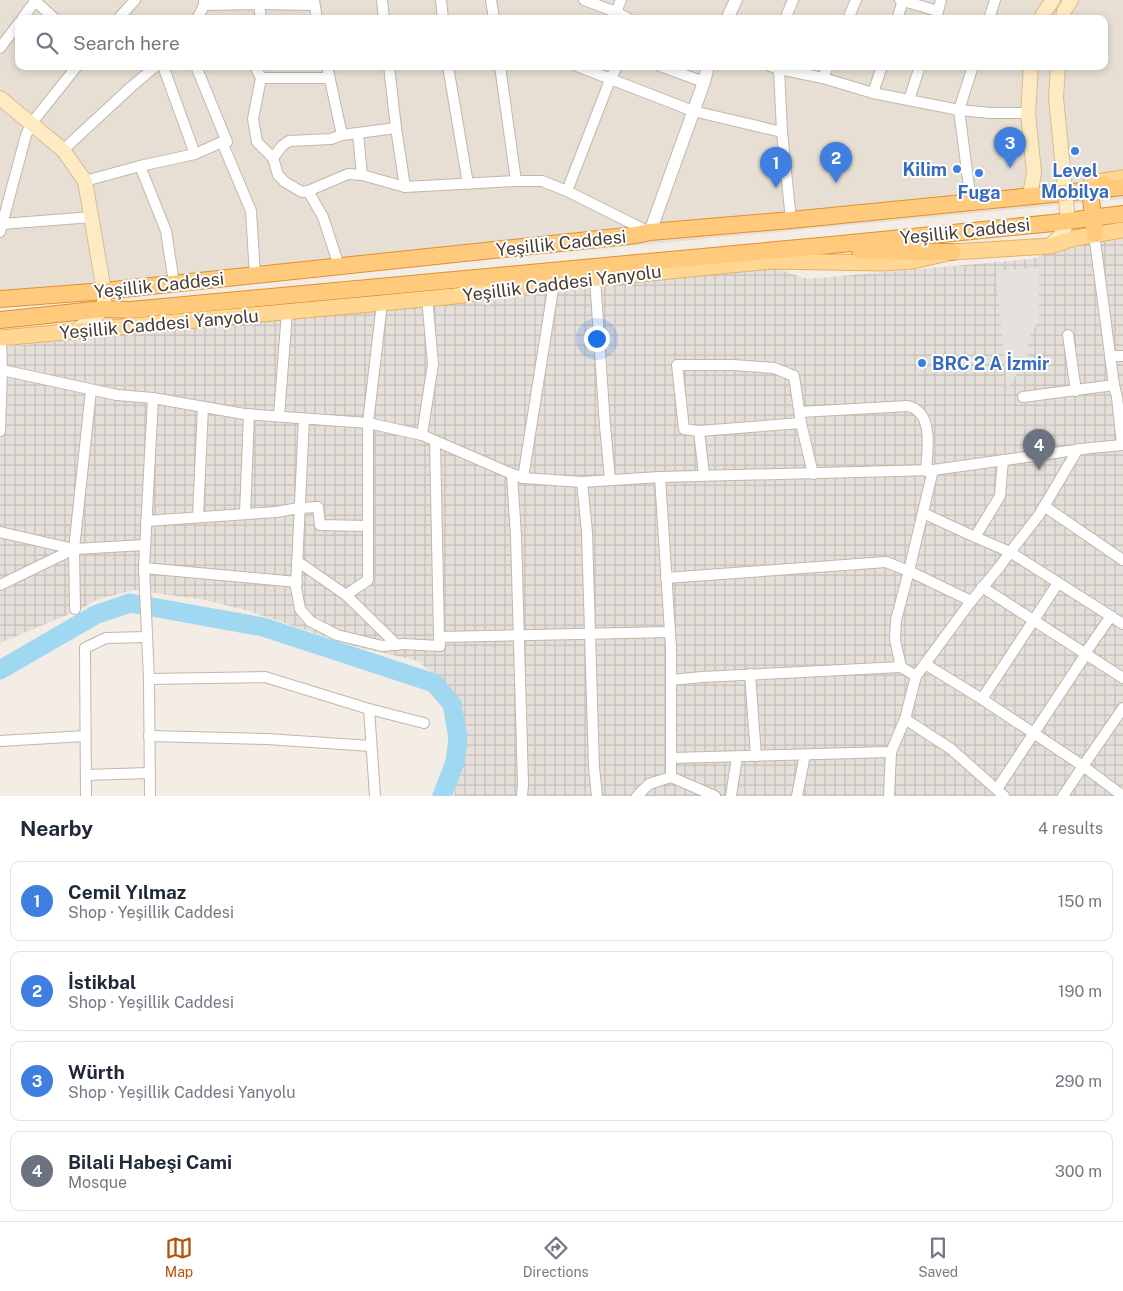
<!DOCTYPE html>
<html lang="en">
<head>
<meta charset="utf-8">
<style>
	:root { --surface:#fff; --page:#f6f6f7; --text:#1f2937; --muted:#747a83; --line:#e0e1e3; --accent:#b45309 }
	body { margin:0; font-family:"Public Sans",sans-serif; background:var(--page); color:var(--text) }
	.you { position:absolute; left:596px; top:338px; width:18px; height:18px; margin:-12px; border:4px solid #fff; border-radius:50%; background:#1a73e8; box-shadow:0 0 0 8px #1a73e833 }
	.badge { display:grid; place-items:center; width:32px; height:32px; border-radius:50%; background:var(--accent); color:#fff; font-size:16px; font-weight:700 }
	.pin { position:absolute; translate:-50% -41px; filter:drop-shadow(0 1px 2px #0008) }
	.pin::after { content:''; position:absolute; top:26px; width:18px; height:15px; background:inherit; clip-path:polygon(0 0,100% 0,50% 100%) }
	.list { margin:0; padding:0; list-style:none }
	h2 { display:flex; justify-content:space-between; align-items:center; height:65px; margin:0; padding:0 20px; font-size:21px }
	h2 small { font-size:16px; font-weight:400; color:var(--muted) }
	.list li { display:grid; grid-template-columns:32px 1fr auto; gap:15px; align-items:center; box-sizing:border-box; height:80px; margin:0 10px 10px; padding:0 10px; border:1px solid var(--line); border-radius:10px }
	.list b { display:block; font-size:19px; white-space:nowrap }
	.list p { margin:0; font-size:16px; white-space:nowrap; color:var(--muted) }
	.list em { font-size:16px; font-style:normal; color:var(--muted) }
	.icon { flex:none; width:28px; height:28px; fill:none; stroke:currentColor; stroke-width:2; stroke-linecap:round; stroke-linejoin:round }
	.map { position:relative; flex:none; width:1123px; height:796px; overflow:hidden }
	.search { position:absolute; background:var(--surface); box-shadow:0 2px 8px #0003; left:15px; right:15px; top:15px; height:55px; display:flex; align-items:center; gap:12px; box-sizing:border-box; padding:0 18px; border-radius:10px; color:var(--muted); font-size:19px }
	.sheet { height:425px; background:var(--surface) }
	nav { display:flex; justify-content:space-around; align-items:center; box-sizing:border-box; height:70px; border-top:1px solid var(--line); background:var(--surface); font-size:14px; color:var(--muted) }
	nav a { display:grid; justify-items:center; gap:2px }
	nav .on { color:var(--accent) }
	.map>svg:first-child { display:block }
</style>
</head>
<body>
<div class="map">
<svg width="1123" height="796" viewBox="0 0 1123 796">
	<defs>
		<pattern id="industrial-grid" width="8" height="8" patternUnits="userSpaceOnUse" patternTransform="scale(1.25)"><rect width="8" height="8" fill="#e5dfda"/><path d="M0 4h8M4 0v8" fill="none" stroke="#c6c0bc"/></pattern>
	</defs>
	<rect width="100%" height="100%" fill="#f3ede5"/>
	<path fill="#e7dfd3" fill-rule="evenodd" d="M0 0H1123V199L0 306ZM19 19H1104V66H19Z"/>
	<path fill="url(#industrial-grid)" d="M1123 233V796H454L466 732 454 691 418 661 354 646 249 611 206 600 134 590 98 599 81 609 0 643V347L498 298 772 267 807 279 1031 259 1087 241Z"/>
	<path fill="#e4e1de" d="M1039 267V319L1029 339 1027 358 1007 389 996 271Z"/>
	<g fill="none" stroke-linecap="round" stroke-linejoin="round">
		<path stroke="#a0d7f1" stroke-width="19" d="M0 670 95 615 130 603 263 627 434 683 452 704 458 738 455 762 442 796"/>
		<defs>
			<g id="minor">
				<path d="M34 0 55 19"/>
				<path d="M204 0V5L259 4 261 19"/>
				<path d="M314 0 317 19"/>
				<path d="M382 0 384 19"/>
				<path d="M441 0 443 19"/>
				<path d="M491 0 494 19"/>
				<path d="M584 0 616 12 629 19"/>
				<path d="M900 0 938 11"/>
				<path d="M259 4 314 5"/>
				<path d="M616 12 621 0"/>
				<path d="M22 19 36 0"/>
				<path d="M118 19 135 0"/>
				<path d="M197 19 204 5"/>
				<path d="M785 19 793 0"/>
				<path d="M848 19 856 0"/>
				<path d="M897 19 903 1"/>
				<path d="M936 19 941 0"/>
				<path d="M989 19 995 0"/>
				<path d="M0 48 19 23"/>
				<path d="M163 66 195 154"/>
				<path d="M255 66 261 78 253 119 257 142 273 158 278 175 285 182 302 192 308 191 323 217 339 266"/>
				<path d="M327 66 342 135 396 128"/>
				<path d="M389 66 396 128 405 187"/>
				<path d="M448 66 468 184"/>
				<path d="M500 66 516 181"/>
				<path d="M577 66 693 111 782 132"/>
				<path d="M660 66 704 82"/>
				<path d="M770 66 779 69 823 78 873 93 959 110 991 113H1028"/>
				<path d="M779 69 782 132 791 220"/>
				<path d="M261 78H329"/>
				<path d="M823 78 828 66"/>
				<path d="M873 93 882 66"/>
				<path d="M909 100 920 66"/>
				<path d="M358 134 362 175"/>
				<path d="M222 142 251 211 255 275"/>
				<path d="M63 150 131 87 156 66"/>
				<path d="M273 158 282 146 289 141 331 139 342 135"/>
				<path d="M140 166 166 231 174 283"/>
				<path d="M85 181 140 166 195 154 222 142H227L196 66"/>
				<path d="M308 191 348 174 362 175 405 187 516 181H542L567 191 649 232"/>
				<path d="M567 191 610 80 617 66"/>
				<path d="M971 202 959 110 973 66"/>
				<path d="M2 224 92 217"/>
				<path d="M0 232 26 135 31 124 77 66"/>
				<path d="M1095 234V241L1114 385 1117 397 1122 445"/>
				<path d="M595 278 605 426 610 479"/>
				<path d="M1068 335 1076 391"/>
				<path d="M1 338 2 370 117 395 153 398 244 414 368 423 422 435 512 474 523 478 582 482 660 477"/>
				<path d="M1110 356H1123"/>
				<path d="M0 369 2 370 0 431"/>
				<path d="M1023 397 1114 385"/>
				<path d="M800 412 908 406C912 407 916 409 919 412 932 424 927 454 926 471"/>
				<path d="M279 416 287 312"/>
				<path d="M304 419 296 587 300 609 310 621 337 635 382 646 403 644 440 646 439 637 670 632"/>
				<path d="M801 423 699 431 684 429 677 365H733L774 368 794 376 801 423 813 474"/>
				<path d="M699 431 704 475"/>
				<path d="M422 435 433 364 427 298"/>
				<path d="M435 441 439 637"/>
				<path d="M1003 460 1000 496 975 537 1010 552 1123 624"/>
				<path d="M512 474 516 536 523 784 522 796"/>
				<path d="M523 478 554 283"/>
				<path d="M582 482 587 532 594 768 597 796"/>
				<path d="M1044 506 1123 560"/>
				<path d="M923 513 975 537"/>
				<path d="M245 514 249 414"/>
				<path d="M198 517 203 407"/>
				<path d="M146 521 276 512 299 508 318 507 320 525 367 526"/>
				<path d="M0 532 74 549 75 609"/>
				<path d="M74 549 91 390"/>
				<path d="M297 561 346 595 397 645"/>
				<path d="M144 568 297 582"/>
				<path d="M666 578 886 562 909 571 971 601"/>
				<path d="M0 585 74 549 145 545"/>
				<path d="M982 587 1123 678"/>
				<path d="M346 595 368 580V423L382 303"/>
				<path d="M925 664 982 699 1058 583"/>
				<path d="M750 674 756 756"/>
				<path d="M916 676 969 604 1001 565 1010 552 1039 515 1078 449"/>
				<path d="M149 679 265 677 369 709 424 723"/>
				<path d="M671 680 702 677 901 667"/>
				<path d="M982 699 1083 766 1123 708"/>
				<path d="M369 709 375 796"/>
				<path d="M149 736 267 739 371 746"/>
				<path d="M0 741 85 736"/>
				<path d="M671 758 891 752 905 719"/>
				<path d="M86 775 149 773"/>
				<path d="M671 777V648L660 477 933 470"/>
				<path d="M997 789 1086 654V652L1111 616"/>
				<path d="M86 796 85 648 106 638 146 637"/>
				<path d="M150 796 149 679 144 568 153 398"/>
				<path d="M637 796 649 784 671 777 715 796"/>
				<path d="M731 796 737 757"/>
				<path d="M797 796 805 755"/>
				<path d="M889 796 891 752"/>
				<path d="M1004 796 951 749 905 719 916 676 901 667 895 640 896 620 909 571 933 470 1090 448 1123 445"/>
				<path d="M1063 796 1083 766 1123 796"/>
			</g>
			<g id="tertiary">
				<path d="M727 19 736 0"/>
				<path d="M650 232 704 82 708 66"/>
			</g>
			<g id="secondary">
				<path d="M1041 19 1043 14 1053 0"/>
				<path d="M1063 19 1064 11 1071 0"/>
				<path d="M0 98 63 150 85 181 104 291V309L76 331"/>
				<path d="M1031 190 1034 172 1028 113 1031 66"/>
				<path d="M1050 246 1061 235 1068 220 1056 98 1058 66"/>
			</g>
			<g id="primary">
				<path d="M1091 183 1123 178"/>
				<path d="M0 338 382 303 455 296 529 285 772 261 882 263 913 261 952 252 1050 246 1075 238 1123 230"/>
			</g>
			<g id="trunk">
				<path d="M1095 234 1091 199 1093 193 1103 184"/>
				<path d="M860 251 952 252"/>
				<path d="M0 299 104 291 636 235 650 232 791 220 1123 187"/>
				<path d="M0 320 104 309 131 310 831 245 1053 223 1123 214"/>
			</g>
		</defs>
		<use href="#minor" stroke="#c1b7ab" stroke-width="12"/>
		<use href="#tertiary" stroke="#c1b7ab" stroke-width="14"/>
		<use href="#secondary" stroke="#d4bd94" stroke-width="16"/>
		<use href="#primary" stroke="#e5b161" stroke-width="17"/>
		<use href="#trunk" stroke="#df9033" stroke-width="18"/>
		<use href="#minor" stroke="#fff" stroke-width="10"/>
		<use href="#tertiary" stroke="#fff" stroke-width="12"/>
		<use href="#secondary" stroke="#ffebc3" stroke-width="14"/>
		<use href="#primary" stroke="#ffd692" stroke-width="15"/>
		<use href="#trunk" stroke="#ffca7b" stroke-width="16"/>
	</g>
	<g fill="#3f7fe0" stroke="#fff" stroke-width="2">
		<circle cx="1075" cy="151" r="5"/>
		<circle cx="957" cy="169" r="5"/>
		<circle cx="979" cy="173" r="5"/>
		<circle cx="922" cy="363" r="5"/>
	</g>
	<g text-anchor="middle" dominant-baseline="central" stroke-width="4" stroke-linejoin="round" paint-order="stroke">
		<g font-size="18" font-weight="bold" fill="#366cbe" stroke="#fff">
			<text x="947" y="169" text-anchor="end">Kilim</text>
			<text x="1075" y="170">Level<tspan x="1075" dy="21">Mobilya</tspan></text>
			<text x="979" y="192">Fuga</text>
			<text x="932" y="363" text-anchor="start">BRC 2 A İzmir</text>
		</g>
		<g font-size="18" fill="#453d35" stroke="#fff">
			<text transform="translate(965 231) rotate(-6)">Yeşillik Caddesi</text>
			<text transform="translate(561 243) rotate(-6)">Yeşillik Caddesi</text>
			<text transform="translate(562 283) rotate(-7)">Yeşillik Caddesi Yanyolu</text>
			<text transform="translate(159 285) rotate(-6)">Yeşillik Caddesi</text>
			<text transform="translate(159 324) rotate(-5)">Yeşillik Caddesi Yanyolu</text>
		</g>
	</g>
</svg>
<div class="you"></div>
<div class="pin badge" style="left:776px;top:188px;background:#3f7fe0">1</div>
<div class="pin badge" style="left:836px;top:183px;background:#3f7fe0">2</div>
<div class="pin badge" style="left:1010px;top:168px;background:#3f7fe0">3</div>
<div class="pin badge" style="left:1039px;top:470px;background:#6b7280">4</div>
<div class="search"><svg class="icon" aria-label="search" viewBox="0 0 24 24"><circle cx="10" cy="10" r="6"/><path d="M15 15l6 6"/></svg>Search here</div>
</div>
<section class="sheet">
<h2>Nearby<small>4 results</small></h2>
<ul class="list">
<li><span class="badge" style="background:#3f7fe0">1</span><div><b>Cemil Yılmaz</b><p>Shop · Yeşillik Caddesi</p></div><em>150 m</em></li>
<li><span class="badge" style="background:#3f7fe0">2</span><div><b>İstikbal</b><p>Shop · Yeşillik Caddesi</p></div><em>190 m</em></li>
<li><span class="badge" style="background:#3f7fe0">3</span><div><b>Würth</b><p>Shop · Yeşillik Caddesi Yanyolu</p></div><em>290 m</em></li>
<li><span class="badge" style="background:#6b7280">4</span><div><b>Bilali Habeşi Cami</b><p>Mosque</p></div><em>300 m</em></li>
</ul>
</section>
<nav>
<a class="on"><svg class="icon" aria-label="map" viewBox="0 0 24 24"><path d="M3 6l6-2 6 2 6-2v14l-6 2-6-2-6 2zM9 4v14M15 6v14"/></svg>Map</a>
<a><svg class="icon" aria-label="directions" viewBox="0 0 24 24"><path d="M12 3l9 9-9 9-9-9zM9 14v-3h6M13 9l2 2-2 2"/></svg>Directions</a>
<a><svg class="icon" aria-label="saved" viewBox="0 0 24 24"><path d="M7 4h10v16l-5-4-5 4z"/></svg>Saved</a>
</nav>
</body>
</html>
